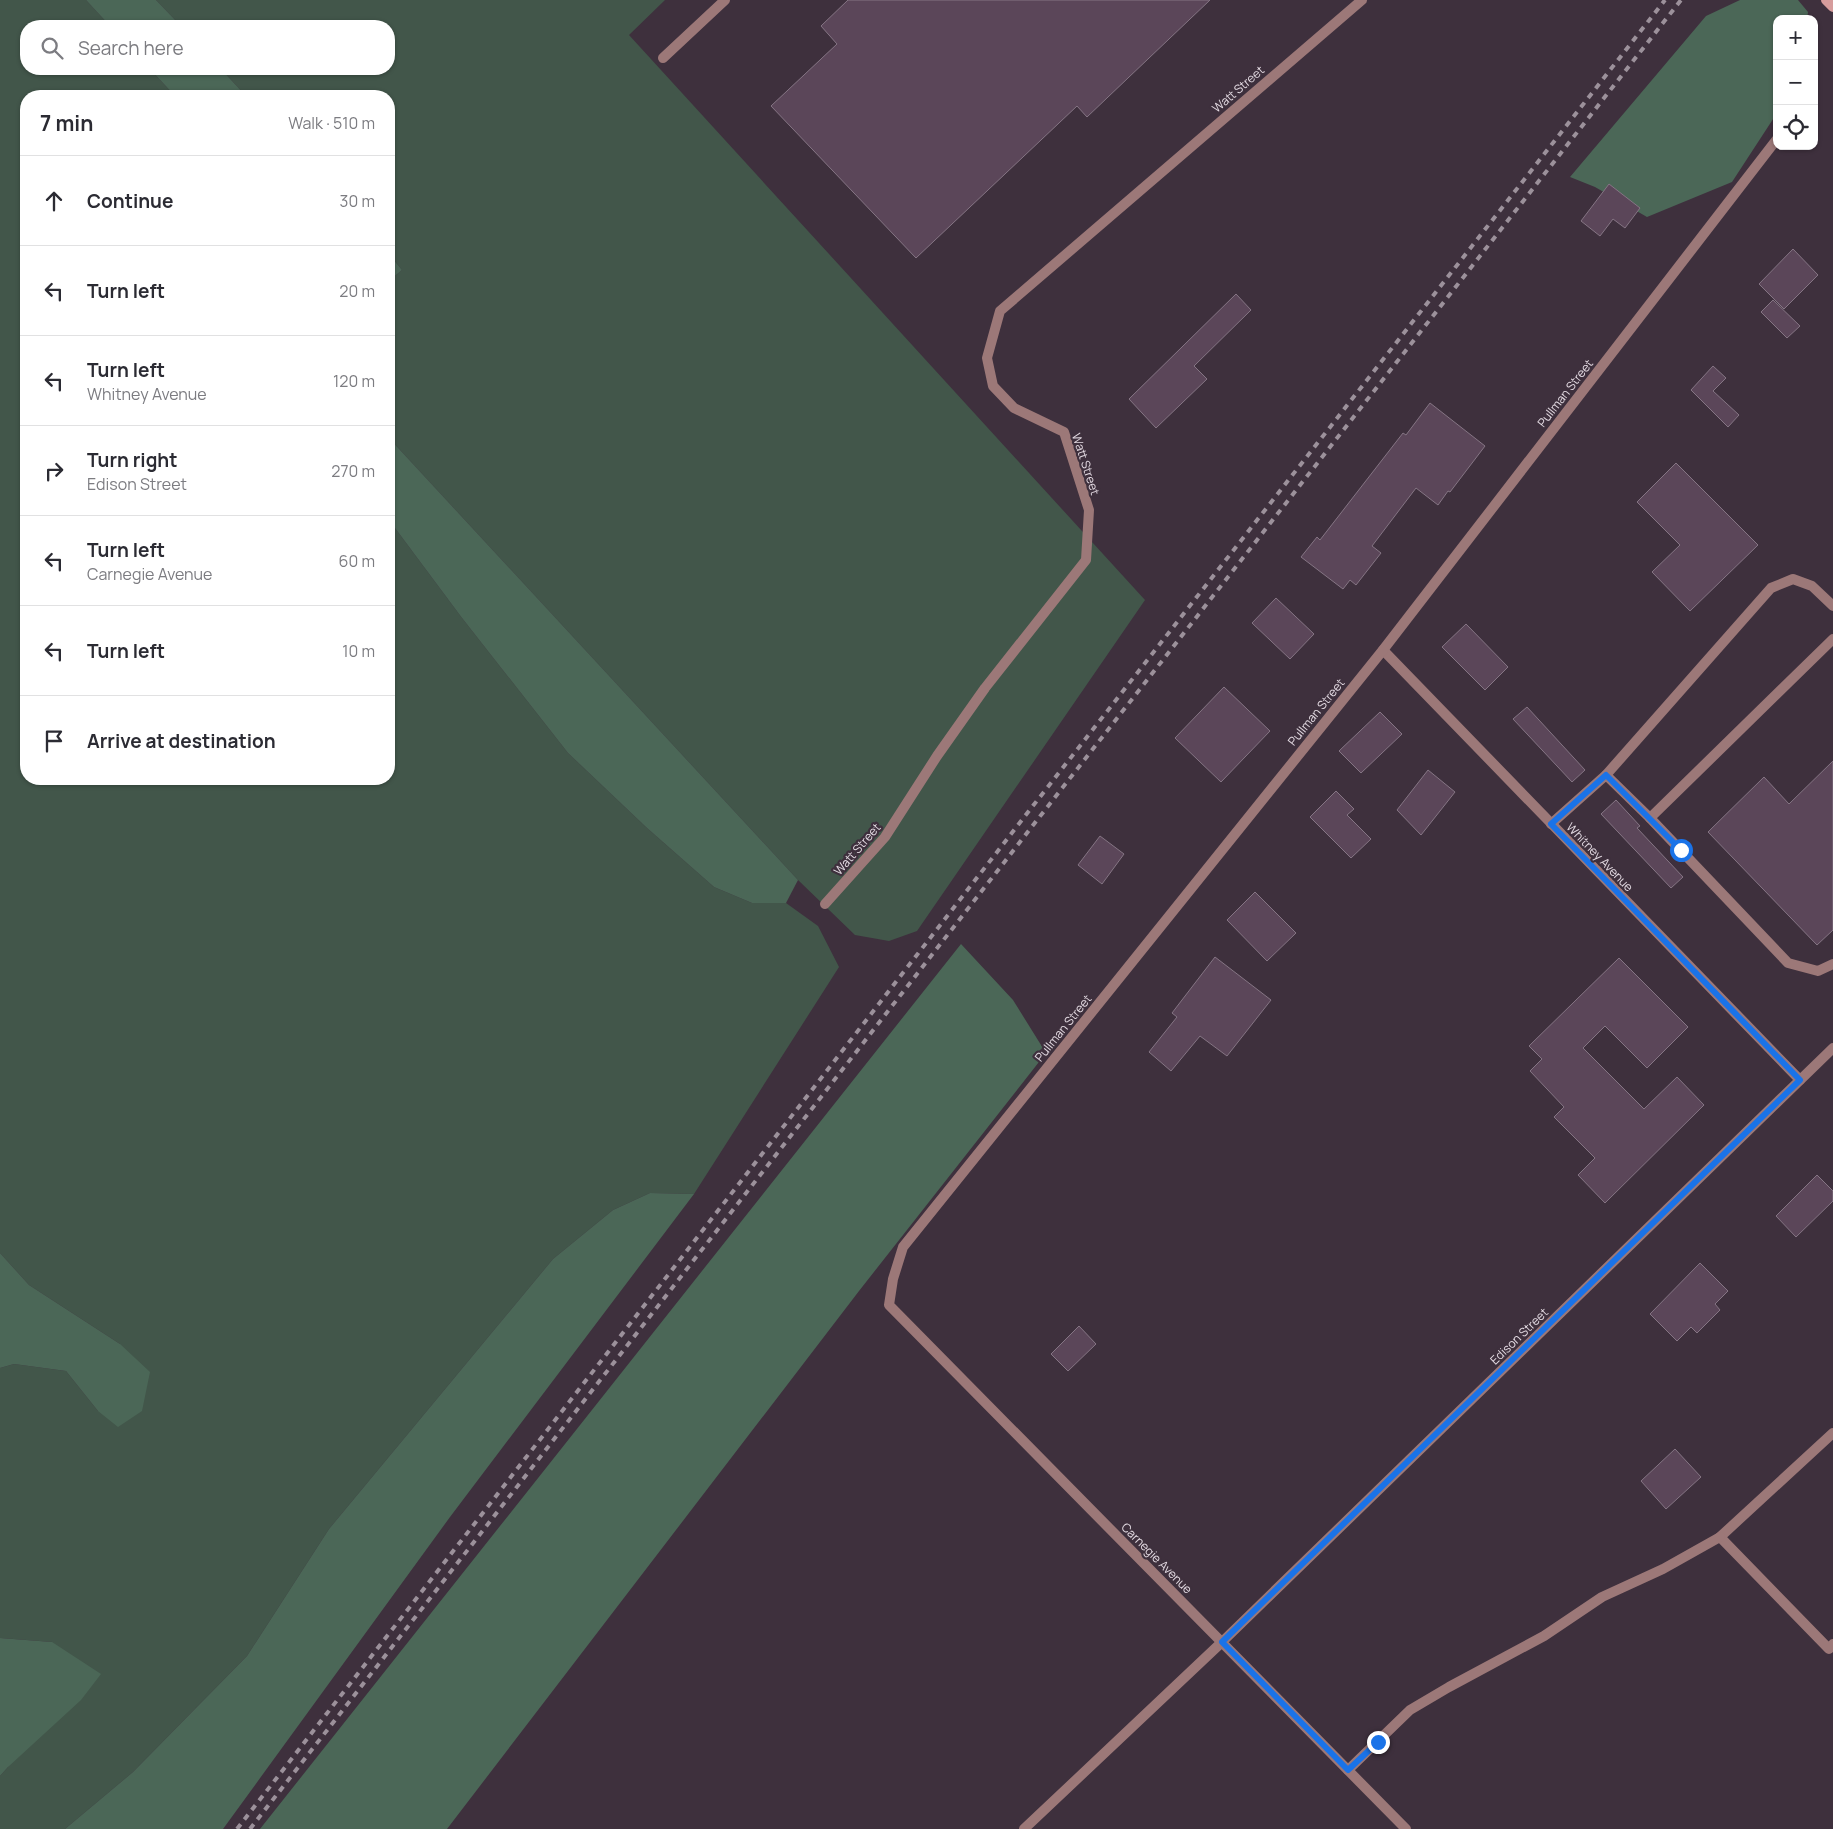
<!DOCTYPE html>
<html lang="en">
<head>
<meta charset="utf-8">
<style>
	:root { --surface:#fff; --page:#f7f7f7; --text:#2b2b33; --muted:#7c7c81; --line:#e1e1e2 }
	body { margin:0; font-family:Manrope,sans-serif; background:var(--page); color:var(--text) }
	.controls { position:absolute; right:15px; top:15px; display:grid; overflow:hidden; border-radius:10px; box-shadow:0 1px 4px #0004 }
	.controls button { width:45px; height:45px; display:grid; place-items:center; padding:0; border:0; border-bottom:1px solid var(--line); background:var(--surface); color:var(--text); font:25px sans-serif }
	.stop { position:absolute; width:15px; height:15px; margin:-11px; border:4px solid #1a73e8; border-radius:50%; background:#fff }
	.stop.end { background:#1a73e8; border-color:#fff; box-shadow:0 1px 5px #0008 }
	.list { margin:0; padding:0; list-style:none }
	h2 { display:flex; justify-content:space-between; align-items:center; height:65px; margin:0; padding:0 20px; font-size:21px }
	h2 small { font-size:16px; font-weight:400; color:var(--muted) }
	.list li { display:grid; grid-template-columns:32px 1fr auto; gap:15px; align-items:center; box-sizing:border-box; height:90px; padding:0 20px; border-top:1px solid var(--line) }
	.list b { display:block; font-size:19px; white-space:nowrap }
	.list p { margin:0; font-size:16px; white-space:nowrap; color:var(--muted) }
	.list em { font-size:16px; font-style:normal; color:var(--muted) }
	.icon { flex:none; width:28px; height:28px; fill:none; stroke:currentColor; stroke-width:2; stroke-linecap:round; stroke-linejoin:round }
	.map { position:relative; flex:none; width:1833px; height:1829px; overflow:hidden }
	.search { position:absolute; background:var(--surface); box-shadow:0 1px 4px #0004; left:20px; top:20px; width:375px; height:55px; display:flex; align-items:center; gap:12px; box-sizing:border-box; padding:0 18px; border-radius:20px; color:var(--muted); font-size:19px }
	.panel { position:absolute; background:var(--surface); box-shadow:0 1px 4px #0004; left:20px; top:90px; width:375px; height:695px; border-radius:20px }
	.map>svg:first-child { display:block }
</style>
</head>
<body>
<div class="map">
<svg width="1833" height="1829" viewBox="0 0 1833 1829">
	<rect width="100%" height="100%" fill="#3e303d"/>
	<g fill="#42564a">
		<path d="M0 0H86L110 26H26V69H150L175 96H26V779H389V520L462 618 568 753 647 828 714 887 752 903H786L818 926 839 967 694 1194 650 1193 613 1210 553 1259 329 1529 247 1656 133 1772 65 1829H0V1776L8 1767 52 1642 0 1638V1368L14 1364 66 1371 98 1411 120 1344 29 1285 0 1253Z"/>
		<path d="M156 0H665L629 35 1145 600 917 931 889 941 855 935 798 880 389 438V281L402 270 389 254V96H246L221 69H389V26H181Z"/>
	</g>
	<g fill="#4b6757">
		<path d="M86 0H156L181 26H110Z"/>
		<path d="M1740 0H1798L1808 12 1807 19H1777V113L1732 182 1647 217 1595 187 1570 177 1706 16Z"/>
		<path d="M150 69H221L246 96H175Z"/>
		<path d="M389 254 402 270 389 281Z"/>
		<path d="M389 438 798 880 786 903H752L714 887 647 828 568 753 462 618 389 520Z"/>
		<path d="M961 944 1013 1000 1046 1053 859 1291 447 1829H260Z"/>
		<path d="M650 1193 694 1194 450 1517 223 1829H65L133 1772 247 1656 329 1529 553 1259 613 1210Z"/>
		<path d="M0 1253 29 1285 120 1344 150 1372 142 1411 118 1427 98 1411 66 1371 14 1364 0 1368Z"/>
		<path d="M0 1638 52 1642 101 1674 81 1700 8 1767 0 1776Z"/>
	</g>
	<g fill="#5b4659" stroke="#857584">
		<path d="M848 0H1210L1087 117 1077 106 916 258 771 106 837 44 821 26Z"/>
		<path d="M1609 184 1640 208 1625 228 1613 219 1600 236 1581 221Z"/>
		<path d="M1793 249 1818 275 1784 309 1759 284Z"/>
		<path d="M1236 294 1251 310 1194 366 1207 379 1156 428 1129 399Z"/>
		<path d="M1773 300 1800 326 1787 338 1761 312Z"/>
		<path d="M1713 366 1726 378 1713 391 1739 415 1728 427 1691 390Z"/>
		<path d="M1430 403 1485 446 1450 492 1448 491 1438 505 1416 488 1372 546 1381 553 1356 585 1350 580 1343 589 1301 557 1317 537 1320 540 1403 433 1406 435Z"/>
		<path d="M1676 463 1758 545 1690 611 1652 572 1680 545 1637 502Z"/>
		<path d="M1276 598 1314 634 1290 659 1252 623Z"/>
		<path d="M1466 624 1508 667 1485 690 1442 647Z"/>
		<path d="M1224 687 1270 731 1221 782 1175 738Z"/>
		<path d="M1527 707 1585 770 1572 782 1513 719Z"/>
		<path d="M1380 712 1402 734 1361 773 1339 751Z"/>
		<path d="M1833 761V930L1817 945 1708 832 1764 777 1789 804Z"/>
		<path d="M1428 770 1455 792 1421 835 1397 810Z"/>
		<path d="M1336 791 1354 809 1347 815 1371 839 1351 858 1310 817Z"/>
		<path d="M1616 800 1640 826 1637 828 1683 877 1671 888 1601 814Z"/>
		<path d="M1100 836 1124 854 1102 884 1078 865Z"/>
		<path d="M1255 892 1296 933 1267 961 1227 920Z"/>
		<path d="M1215 957 1271 1000 1227 1056 1200 1036 1171 1071 1149 1052 1177 1017 1172 1013Z"/>
		<path d="M1619 958 1688 1027 1647 1068 1605 1026 1583 1048 1644 1109 1677 1077 1704 1105 1605 1203 1578 1175 1595 1158 1554 1117 1564 1107 1530 1071 1542 1059 1529 1046Z"/>
		<path d="M1817 1175 1833 1191V1201L1796 1237 1776 1216Z"/>
		<path d="M1700 1263 1728 1291 1715 1304 1720 1310 1697 1333 1691 1327 1677 1341 1650 1314Z"/>
		<path d="M1079 1326 1096 1344 1068 1371 1051 1354Z"/>
		<path d="M1675 1449 1701 1477 1666 1509 1641 1481Z"/>
	</g>
	<g fill="none" stroke-linecap="round" stroke-linejoin="round">
		<g stroke="#9c7878" stroke-width="10">
			<path d="M663 58 725 0"/>
			<path d="M1606 775 1771 588 1793 579 1812 586 1833 606"/>
			<path d="M1650 818 1833 639"/>
			<path d="M1551 824 1606 775 1650 818 1788 963 1818 971 1833 964"/>
			<path d="M1833 1433 1720 1537 1829 1649 1833 1644"/>
			<path d="M1348 1770 1410 1710 1449 1687 1544 1636 1602 1597 1663 1569 1720 1537"/>
			<path d="M1024 1829 1222 1642"/>
		</g>
		<g stroke="#9c7878" stroke-width="10">
			<path d="M1383 650 1800 1080"/>
			<path d="M825 904 885 837 937 756 985 688 1086 560 1089 510 1064 432 1014 408 993 386 987 358 1000 311 1362 0"/>
			<path d="M1222 1642 1833 1048"/>
			<path d="M1406 1829 889 1305 893 1279 903 1247 1383 650 1777 139"/>
		</g>
		<path stroke="#d69c9c" stroke-width="10" d="M1826 0 1833 7"/>
		<g stroke="#9c919b" stroke-width="4" stroke-dasharray="6 6" stroke-linecap="butt">
			<path d="M237 1829 1025 816 1665 0"/>
			<path d="M250 1829 1034 824 1681 0"/>
		</g>
	</g>
	<g fill="none" stroke-linecap="round" stroke-linejoin="round">
		<path stroke="#1a73e8" stroke-width="6" d="M1378 1742 1348 1770 1222 1642 1800 1080 1551 824 1606 775 1681 850"/>
	</g>
	<g text-anchor="middle" dominant-baseline="central" stroke-width="4.5" stroke-linejoin="round" paint-order="stroke">
		<g font-size="12" fill="#e4dbe3" stroke="#3e303d">
			<text transform="translate(1238 89) rotate(-41)">Watt Street</text>
			<text transform="translate(1565 393) rotate(-52)">Pullman Street</text>
			<text transform="translate(1086 464) rotate(72)">Watt Street</text>
			<text transform="translate(1316 712) rotate(-51)">Pullman Street</text>
			<text transform="translate(857 849) rotate(-49)">Watt Street</text>
			<text transform="translate(1600 857) rotate(46)">Whitney Avenue</text>
			<text transform="translate(1063 1028) rotate(-51)">Pullman Street</text>
			<text transform="translate(1519 1336) rotate(-44)">Edison Street</text>
			<text transform="translate(1157 1558) rotate(45)">Carnegie Avenue</text>
		</g>
	</g>
</svg>
<div class="controls">
<button>+</button>
<button>−</button>
<button><svg class="icon" aria-label="locate" viewBox="0 0 24 24"><circle cx="12" cy="12" r="6"/><path d="M12 2v4M12 18v4M2 12h4M18 12h4"/></svg></button>
</div>
<div class="stop" style="left:1681px;top:850px"></div>
<div class="stop end" style="left:1378px;top:1742px"></div>
<div class="search"><svg class="icon" aria-label="search" viewBox="0 0 24 24"><circle cx="10" cy="10" r="6"/><path d="M15 15l6 6"/></svg>Search here</div>
<section class="panel">
<h2>7 min<small>Walk · 510 m</small></h2>
<ul class="list">
<li><svg class="icon" aria-label="ahead" viewBox="0 0 24 24"><path d="M12 20V5M6 11l6-6 6 6"/></svg><div><b>Continue</b></div><em>30 m</em></li>
<li><svg class="icon" aria-label="left" viewBox="0 0 24 24"><path d="M17 20v-9H6M10 6l-5 5 5 5"/></svg><div><b>Turn left</b></div><em>20 m</em></li>
<li><svg class="icon" aria-label="left" viewBox="0 0 24 24"><path d="M17 20v-9H6M10 6l-5 5 5 5"/></svg><div><b>Turn left</b><p>Whitney Avenue</p></div><em>120 m</em></li>
<li><svg class="icon" aria-label="right" viewBox="0 0 24 24"><path d="M7 20v-9h11M14 6l5 5-5 5"/></svg><div><b>Turn right</b><p>Edison Street</p></div><em>270 m</em></li>
<li><svg class="icon" aria-label="left" viewBox="0 0 24 24"><path d="M17 20v-9H6M10 6l-5 5 5 5"/></svg><div><b>Turn left</b><p>Carnegie Avenue</p></div><em>60 m</em></li>
<li><svg class="icon" aria-label="left" viewBox="0 0 24 24"><path d="M17 20v-9H6M10 6l-5 5 5 5"/></svg><div><b>Turn left</b></div><em>10 m</em></li>
<li><svg class="icon" aria-label="arrive" viewBox="0 0 24 24"><path d="M6 21V4h12l-3 4 3 4H6"/></svg><div><b>Arrive at destination</b></div></li>
</ul>
</section>
</div>
</body>
</html>
